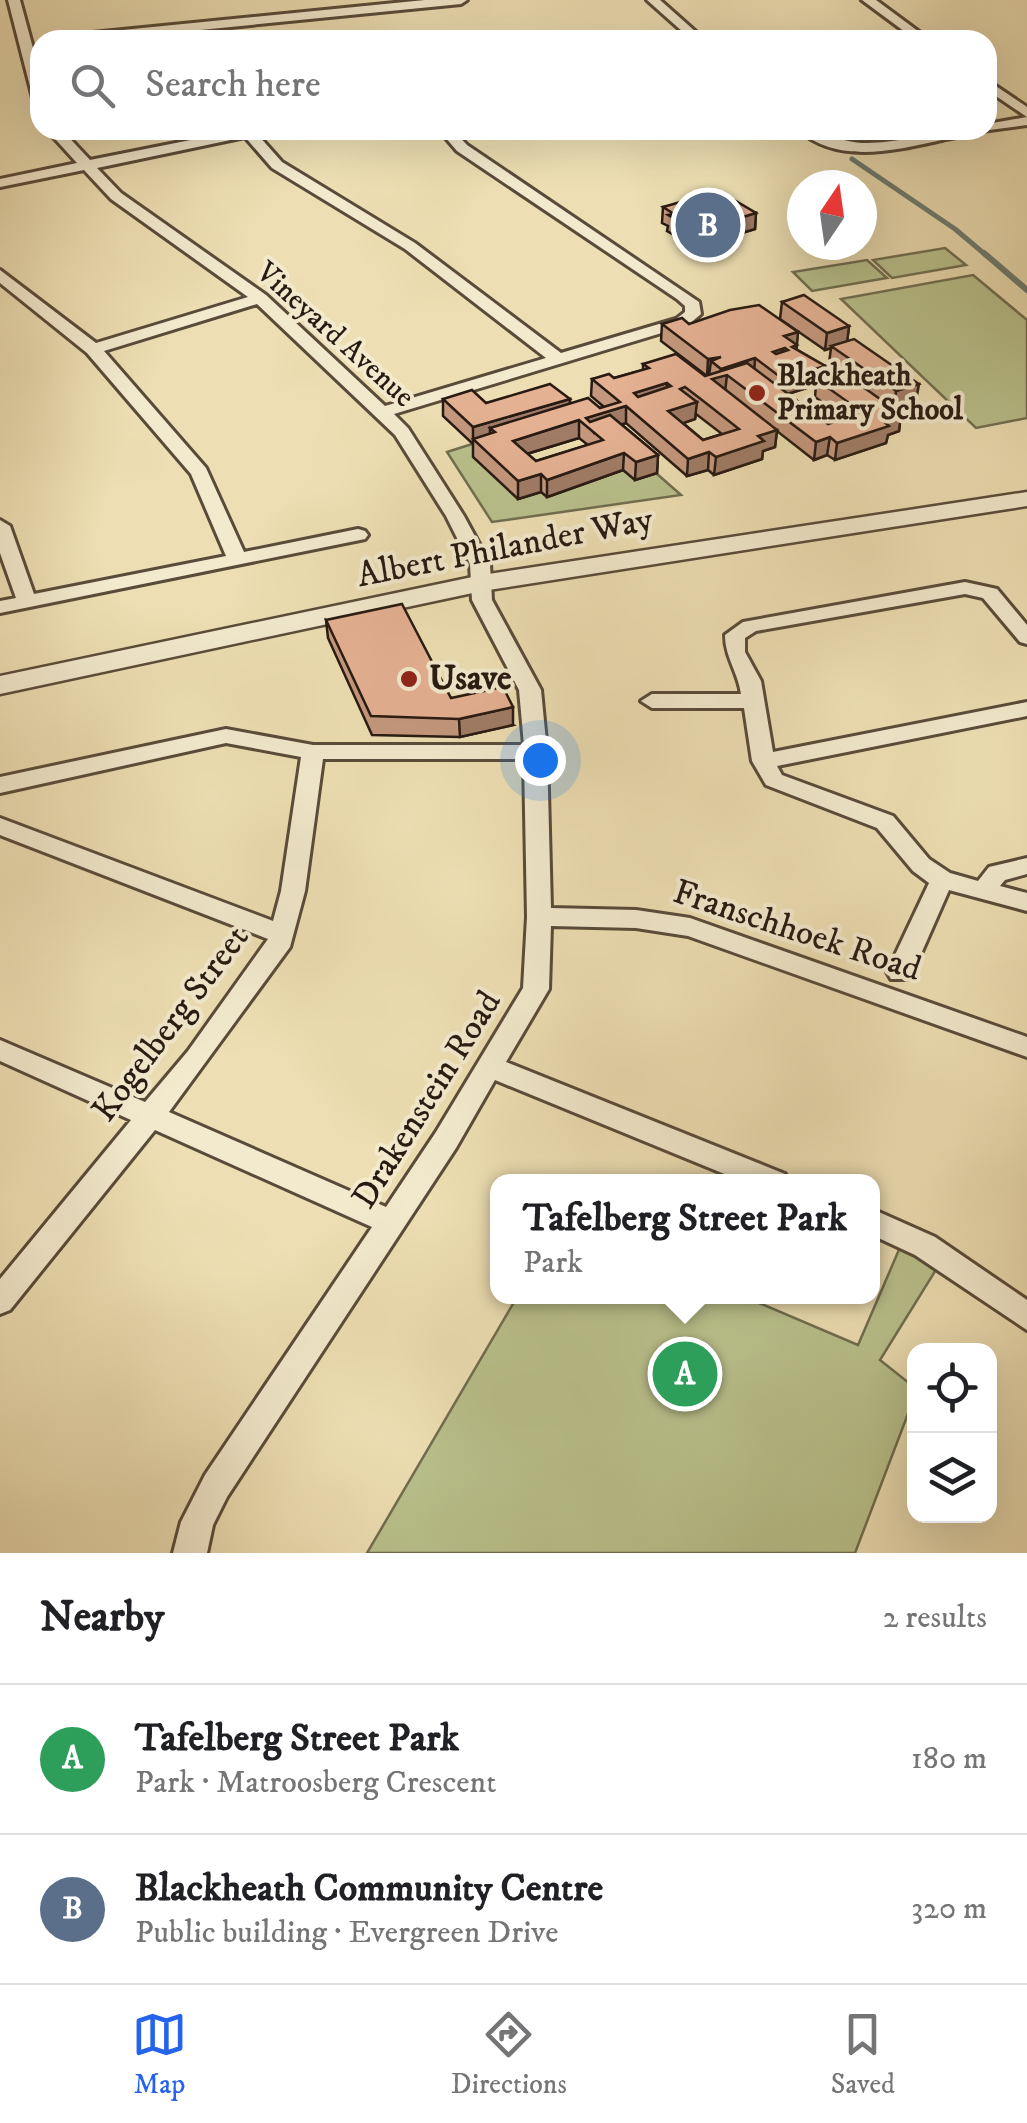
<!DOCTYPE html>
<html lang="en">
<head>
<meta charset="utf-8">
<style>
	:root { --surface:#fff; --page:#f6f6f6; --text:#202124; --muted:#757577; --line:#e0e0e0; --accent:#2563eb }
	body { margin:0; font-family:"IM FELL DW Pica",serif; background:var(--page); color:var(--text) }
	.controls { position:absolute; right:30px; bottom:30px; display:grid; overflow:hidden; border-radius:20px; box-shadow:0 10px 40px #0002 }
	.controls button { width:90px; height:90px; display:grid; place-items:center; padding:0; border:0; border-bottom:2px solid var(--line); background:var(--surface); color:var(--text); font:50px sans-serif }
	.compass { position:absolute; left:787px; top:170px; width:90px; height:90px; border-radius:50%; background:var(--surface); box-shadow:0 10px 40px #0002; rotate:13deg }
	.you { position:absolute; left:540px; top:760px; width:35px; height:35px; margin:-25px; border:8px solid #fff; border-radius:50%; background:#1a73e8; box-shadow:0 0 0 15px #1a73e833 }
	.badge { display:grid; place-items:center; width:65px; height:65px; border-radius:50%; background:var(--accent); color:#fff; font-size:32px; font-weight:700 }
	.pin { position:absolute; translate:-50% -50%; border:5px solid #fff; box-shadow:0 2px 10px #0006 }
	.popup { position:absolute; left:490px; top:1174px; width:390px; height:130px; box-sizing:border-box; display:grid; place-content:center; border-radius:20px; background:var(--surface); filter:drop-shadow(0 2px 8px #0005); font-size:32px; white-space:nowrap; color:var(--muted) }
	.popup b { font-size:38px; color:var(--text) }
	.popup::after { content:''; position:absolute; left:50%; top:100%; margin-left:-20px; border:20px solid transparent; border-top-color:var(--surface) }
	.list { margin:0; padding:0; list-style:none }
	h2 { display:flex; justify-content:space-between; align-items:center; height:130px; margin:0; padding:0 40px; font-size:42px }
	h2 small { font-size:32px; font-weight:400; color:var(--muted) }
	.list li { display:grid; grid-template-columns:65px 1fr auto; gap:30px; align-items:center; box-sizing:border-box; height:150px; padding:0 40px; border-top:2px solid var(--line) }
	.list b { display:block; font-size:38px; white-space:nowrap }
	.list p { margin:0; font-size:32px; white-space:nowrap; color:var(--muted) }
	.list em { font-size:32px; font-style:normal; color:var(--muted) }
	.icon { flex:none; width:55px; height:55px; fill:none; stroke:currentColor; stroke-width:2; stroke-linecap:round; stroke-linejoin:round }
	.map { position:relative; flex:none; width:1027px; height:1553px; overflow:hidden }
	.search { position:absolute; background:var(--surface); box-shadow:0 10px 40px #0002; left:30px; right:30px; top:30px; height:110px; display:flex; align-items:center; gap:25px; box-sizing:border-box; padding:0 35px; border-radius:30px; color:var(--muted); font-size:38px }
	.sheet { height:430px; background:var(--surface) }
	nav { display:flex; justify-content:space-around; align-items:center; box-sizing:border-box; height:140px; border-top:2px solid var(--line); background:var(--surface); font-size:28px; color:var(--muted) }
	nav a { display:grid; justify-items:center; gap:5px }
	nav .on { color:var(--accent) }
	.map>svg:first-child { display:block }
</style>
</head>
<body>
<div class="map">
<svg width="1027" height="1553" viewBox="0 0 1027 1553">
	<rect width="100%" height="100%" fill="#eddfb3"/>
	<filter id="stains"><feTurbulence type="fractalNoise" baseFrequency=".002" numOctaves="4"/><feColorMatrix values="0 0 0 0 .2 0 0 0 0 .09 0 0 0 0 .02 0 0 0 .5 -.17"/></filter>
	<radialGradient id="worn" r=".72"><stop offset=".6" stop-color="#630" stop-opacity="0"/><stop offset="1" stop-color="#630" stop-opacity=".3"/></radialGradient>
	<g fill="#b9c18c" stroke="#706e4f" stroke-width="2.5">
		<path d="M945 248 966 265 892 278 873 260Z"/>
		<path d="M867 260 887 278 812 291 793 272Z"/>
		<path d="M973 275 1027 320V418L976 428 841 299Z"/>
		<path d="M488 439 548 497 623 470 656 473 681 495 492 522 447 452Z"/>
		<path d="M904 1238 942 1260 880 1360 914 1387V1398L855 1553H367L517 1297H745L858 1345Z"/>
	</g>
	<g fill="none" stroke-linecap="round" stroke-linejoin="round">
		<path stroke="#6c7b71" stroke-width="5" d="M852 159 955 229 987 256"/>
		<path stroke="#6c7b71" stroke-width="6" d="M984 253 1027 290"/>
		<defs>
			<g id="minor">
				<path d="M8 0H20L40 74V102L33 98Z"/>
				<path d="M425 0H467L461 4 99 40H56L62 36Z"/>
				<path d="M647 0H660L705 40H692Z"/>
				<path d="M862 0H876L930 40H916Z"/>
				<path d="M987 80 1027 107V125L982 131 987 130V124L1027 117 987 90Z"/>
				<path d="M47 130H62L90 160 241 130H268L258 135 282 162 415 243 561 353 676 319 685 312V306L677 299 457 151 439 130H453L467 145 699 302 701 314 688 325 394 414 408 428 464 516 490 564 492 600 541 690 547 752 551 908 636 910 690 918 1027 1037V1057L688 936 636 928 551 926 549 989 506 1062 785 1174 789 1182H744L495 1080 456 1148 227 1497 213 1525 207 1553H173L181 1522 205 1475 372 1227 155 1130 10 1310 0 1314V1279L131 1120 0 1061V1040L145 1102 188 1051 268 939 0 835V818L273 921 281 891 301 757 226 743 0 793V777L226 729 313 745H524L519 690 472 600 470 564 446 516 395 435 257 304 104 351 206 468 244 552 358 529 365 531 368 535 365 539 0 613V601L16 598 0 553V520L10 526 34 594 226 556 191 474 87 353 0 283V270L96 343 248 297 111 199 84 170 0 187V179L77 163ZM245 137 272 168 405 249 546 358 385 406 266 295 121 193 97 168ZM323 759H524L527 917 523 988 436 1132 386 1207 169 1112 290 947 305 891Z"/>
				<path d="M799 130C823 130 843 144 868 143 906 142 941 130 979 130 969 136 954 137 942 140 896 150 838 165 799 130Z"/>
				<path d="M965 582 997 589 1027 625V644L1020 642 983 598 965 594 756 631 745 638V652L761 681 773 752 1027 702V716L777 766 782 775 893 816 929 859 950 873 978 881 989 867 1027 858V874L1005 880 1000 886 1027 893V911L949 890 913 972 909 979H891L887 972 929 883 913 871 877 828 766 785 752 761 744 708H652L641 701 652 694H741C738 672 725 657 725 635L743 622Z"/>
				<path d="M872 1209 935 1237 1027 1300V1330L915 1255 872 1235Z"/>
			</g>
			<path id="tertiary" d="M1027 492V506L482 591 0 694V676L482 575Z"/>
		</defs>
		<use href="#minor" stroke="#594b3a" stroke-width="6"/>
		<use href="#tertiary" stroke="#594b3a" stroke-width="5"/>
		<use href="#minor" fill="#f3eace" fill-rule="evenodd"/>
		<use href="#tertiary" fill="#f3eace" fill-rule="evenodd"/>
	</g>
	<g fill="#c4987e" stroke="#281a12" stroke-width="2.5" fill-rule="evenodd">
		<path d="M663 207 756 213 755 229 699 246 679 234 674 235 667 231 668 226 662 223Z"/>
		<path d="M782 302 849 326 847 342 916 401 894 408 901 414 899 431 888 435 886 443 835 460 827 455 814 460 777 431 775 447 763 451 762 459 714 475 708 470 687 476 626 423 621 424 658 455 657 473 635 480 623 470 547 497 541 492 518 499 473 457V444L443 416V399L486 403 570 399V403L600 408 604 407 591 396 592 379 614 378 643 370V364L707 376 661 341 662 324H689L798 332 796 349 825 366 823 378 842 372 829 363 831 348 825 350 780 319ZM816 385 815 397 844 418 828 424 788 394ZM696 414 722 434 703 440 683 423 695 419ZM579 438 588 445 536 461 527 454Z"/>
		<path d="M326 620 451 698 513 725 460 737 372 735 328 638Z"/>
	</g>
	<g fill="#a07c67" stroke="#281a12" stroke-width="2.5">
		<path d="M756 213 755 229 699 246 700 230Z"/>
		<path d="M680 218 679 234 674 235 675 219Z"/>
		<path d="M849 326 847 343 825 350 827 333Z"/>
		<path d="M798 332 797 345 795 362 782 353 784 336Z"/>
		<path d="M721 357 711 361 709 376H707L708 359Z"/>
		<path d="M755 358 754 375H727L725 392 712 379 721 376V369Z"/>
		<path d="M825 366 823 383 817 380 816 385 781 396 783 379Z"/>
		<path d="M667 383 666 400 633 411 634 393Z"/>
		<path d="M919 384 916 401 894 408 896 391Z"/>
		<path d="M570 399 569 416 495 432 490 428V439H473V444V427Z"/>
		<path d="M697 402 695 419 667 429 668 411Z"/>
		<path d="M626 406V423L594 433 586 418Z"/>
		<path d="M901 414 899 431 888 435 886 443 835 460 837 443 882 420Z"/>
		<path d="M579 420V438L513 458V441Z"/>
		<path d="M777 430 775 447 763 451 762 459 714 475 716 457 758 436Z"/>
		<path d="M830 437 827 455 814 460 816 442Z"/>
		<path d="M709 452 708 470 687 476 688 459Z"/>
		<path d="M624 453 623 470 547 497V480Z"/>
		<path d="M658 455 657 473 635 480 636 462Z"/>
		<path d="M541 474V492L518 499V481Z"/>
		<path d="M513 707V725L460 737 459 719Z"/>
	</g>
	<g fill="#e4b193" stroke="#281a12" stroke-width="2.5" fill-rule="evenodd">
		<path d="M719 191 756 213 700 230 680 218 675 219 668 215 674 214 663 207Z"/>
		<path d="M804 295 849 326 827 333 782 302Z"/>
		<path d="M759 305 798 332 784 336 797 345 792 347 825 366 783 379 755 358 721 369 711 361 721 357 708 359 662 324 682 318 689 324 730 310ZM785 348 788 350 776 354 773 352Z"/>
		<path d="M854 339 919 384 896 391 831 346Z"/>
		<path d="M676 354 705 376 747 363 828 424 862 412 817 380 842 372 901 414 882 420 889 426 837 443 830 437 816 442 727 375 712 379 777 430 758 436 764 441 716 457 709 452 688 459 626 406 586 418 590 422 610 415 658 455 636 462 624 453 547 480 541 474 518 481 473 439 495 432 490 428 588 398 600 408 620 402 592 379 609 374 614 378 649 368 643 364ZM667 383 671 386 638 397 634 393ZM685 387 702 400 739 429 703 440 668 411 697 402 680 389ZM579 420 603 440 536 461 513 441Z"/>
		<path d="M550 384 570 399 473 427 443 399 472 390 486 403Z"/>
		<path d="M402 604 451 698 503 687 513 707 459 719 371 716 326 620Z"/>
	</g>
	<g fill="#8f2418" stroke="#f3eace" stroke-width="4">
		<circle cx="757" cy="393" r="10"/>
		<circle cx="409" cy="679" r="10"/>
	</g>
	<g text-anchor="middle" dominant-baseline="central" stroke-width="8" stroke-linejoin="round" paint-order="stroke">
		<g font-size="30" fill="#281a12" stroke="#f3eace">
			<text transform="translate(335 335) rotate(42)">Vineyard Avenue</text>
		</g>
		<g font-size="30" font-weight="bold" fill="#281a12" stroke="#f3eace" text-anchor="start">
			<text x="777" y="376">Blackheath<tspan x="777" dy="34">Primary School</tspan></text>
		</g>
		<g font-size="35" fill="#281a12" stroke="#f3eace">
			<text transform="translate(505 548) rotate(-11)">Albert Philander Way</text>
			<text transform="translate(797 931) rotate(18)">Franschhoek Road</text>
			<text transform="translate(171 1024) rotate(-53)">Kogelberg Street</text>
			<text transform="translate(427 1100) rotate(-58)">Drakenstein Road</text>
		</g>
		<g font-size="35" font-weight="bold" fill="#281a12" stroke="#f3eace" text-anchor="start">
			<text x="429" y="679">Usave</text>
		</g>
	</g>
	<rect width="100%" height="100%" filter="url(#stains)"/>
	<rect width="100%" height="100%" fill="url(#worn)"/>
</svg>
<div class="controls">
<button><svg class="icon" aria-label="locate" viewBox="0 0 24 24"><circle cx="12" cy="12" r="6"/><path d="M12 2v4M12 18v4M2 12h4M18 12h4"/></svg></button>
<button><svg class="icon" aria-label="layers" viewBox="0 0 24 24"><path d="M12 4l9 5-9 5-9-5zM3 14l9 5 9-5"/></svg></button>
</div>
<svg class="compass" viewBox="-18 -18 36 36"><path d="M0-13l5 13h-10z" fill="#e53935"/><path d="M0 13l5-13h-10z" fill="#757577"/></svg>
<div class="you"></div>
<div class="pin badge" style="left:685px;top:1374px;background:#2e9e5b">A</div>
<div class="popup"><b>Tafelberg Street Park</b>Park</div>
<div class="pin badge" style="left:708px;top:225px;background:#5c6f8a">B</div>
<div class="search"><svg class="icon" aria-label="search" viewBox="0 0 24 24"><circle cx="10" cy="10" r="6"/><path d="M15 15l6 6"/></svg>Search here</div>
</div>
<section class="sheet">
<h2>Nearby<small>2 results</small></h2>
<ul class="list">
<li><span class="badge" style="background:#2e9e5b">A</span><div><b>Tafelberg Street Park</b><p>Park · Matroosberg Crescent</p></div><em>180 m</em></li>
<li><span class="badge" style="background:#5c6f8a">B</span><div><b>Blackheath Community Centre</b><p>Public building · Evergreen Drive</p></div><em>320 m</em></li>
</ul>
</section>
<nav>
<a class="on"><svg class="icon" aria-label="map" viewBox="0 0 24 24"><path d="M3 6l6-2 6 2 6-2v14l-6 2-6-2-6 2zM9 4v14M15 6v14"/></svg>Map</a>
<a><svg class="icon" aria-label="directions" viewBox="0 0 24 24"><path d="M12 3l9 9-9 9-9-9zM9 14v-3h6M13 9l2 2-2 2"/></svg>Directions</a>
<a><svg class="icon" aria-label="saved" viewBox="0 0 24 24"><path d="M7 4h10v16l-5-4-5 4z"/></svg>Saved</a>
</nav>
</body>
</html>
